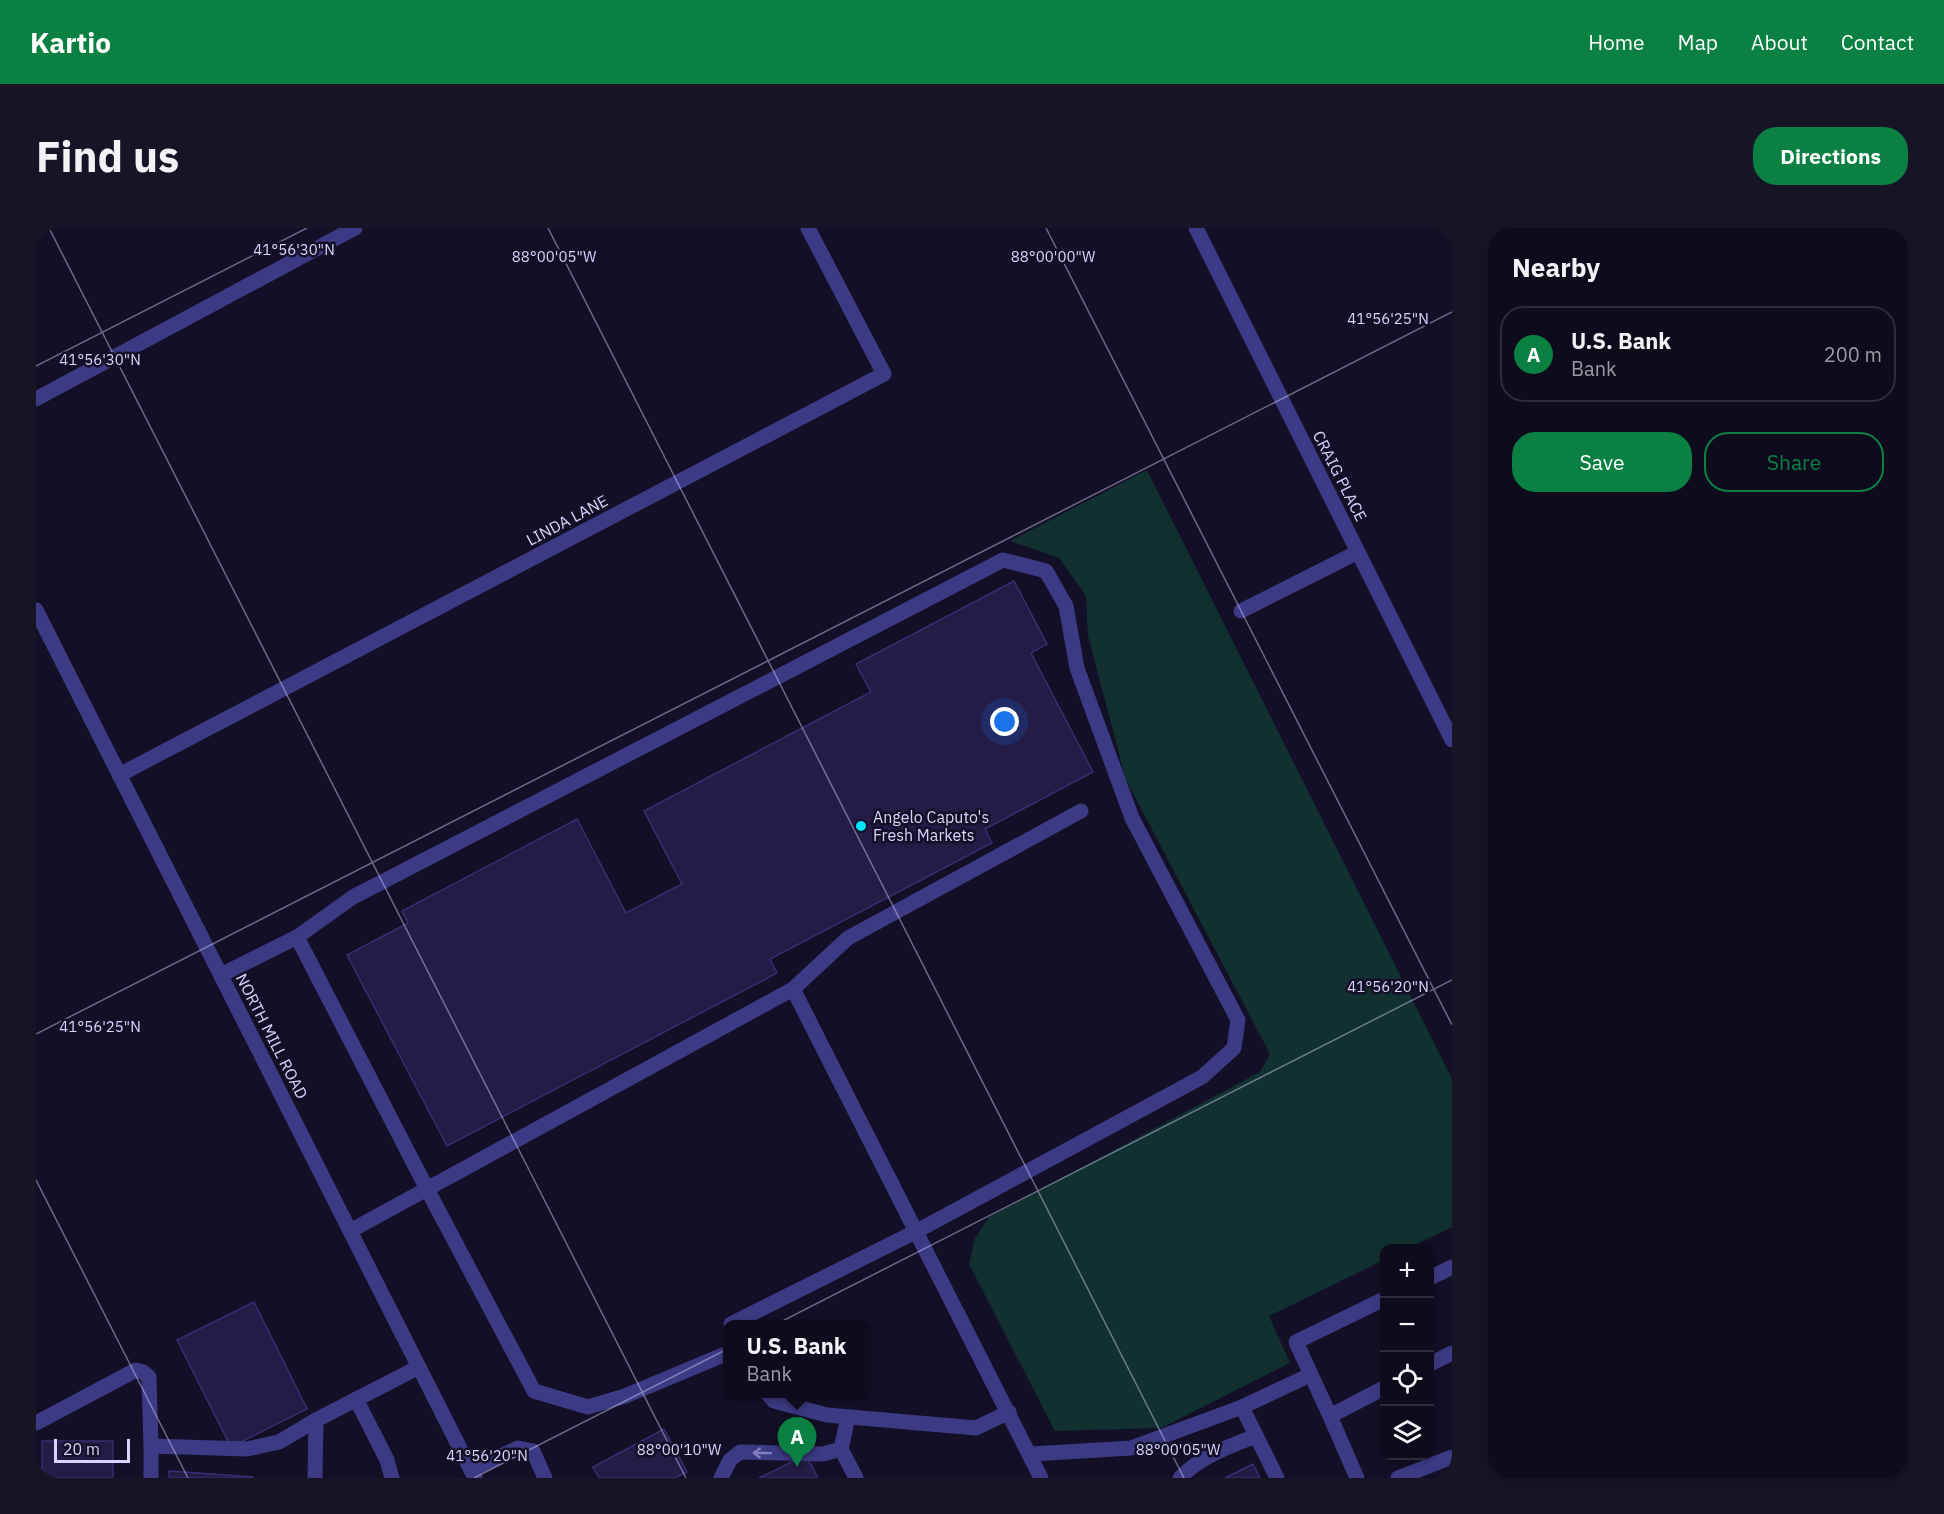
<!DOCTYPE html>
<html lang="en">
<head>
<meta charset="utf-8">
<style>
	:root { --surface:#0e0b1c; --page:#171425; --text:#f1f3f6; --muted:#9b9ba3; --line:#2e2b3b; --accent:#0b8043 }
	body { margin:0; font-family:"IBM Plex Sans",sans-serif; background:var(--page); color:var(--text) }
	.controls { position:absolute; right:18px; bottom:18px; display:grid; overflow:hidden; border-radius:12px; box-shadow:0 3px 9px #0003 }
	.controls button { width:54px; height:54px; display:grid; place-items:center; padding:0; border:0; border-bottom:2px solid var(--line); background:var(--surface); color:var(--text); font:30px sans-serif }
	.scale { position:absolute; left:18px; bottom:15px; width:76px; box-sizing:border-box; padding-left:6px; border:3px solid #d9d4ff; border-top:0; font-size:16px; line-height:21px; white-space:nowrap; color:#d9d4ff; -webkit-text-stroke:4px #130f26; paint-order:stroke }
	.you { position:absolute; left:969px; top:494px; width:21px; height:21px; margin:-15px; border:4px solid #fff; border-radius:50%; background:#1a73e8; box-shadow:0 0 0 9px #1a73e833 }
	.badge { display:grid; place-items:center; width:39px; height:39px; border-radius:50%; background:var(--accent); color:#fff; font-size:20px; font-weight:700 }
	.pin { position:absolute; translate:-50% -50px; filter:drop-shadow(0 2px 3px #0008) }
	.pin::after { content:''; position:absolute; top:32px; width:21px; height:18px; background:inherit; clip-path:polygon(0 0,100% 0,50% 100%) }
	.popup { position:absolute; left:687px; top:1092px; width:147px; height:78px; box-sizing:border-box; display:grid; place-content:center; border-radius:12px; background:var(--surface); filter:drop-shadow(0 2px 4px #0005); font-size:20px; white-space:nowrap; color:var(--muted) }
	.popup b { font-size:22px; color:var(--text) }
	.popup::after { content:''; position:absolute; left:50%; top:100%; margin-left:-12px; border:12px solid transparent; border-top-color:var(--surface) }
	.list { margin:0; padding:0; list-style:none }
	h2 { display:flex; justify-content:space-between; align-items:center; height:78px; margin:0; padding:0 24px; font-size:26px }
	h2 small { font-size:20px; font-weight:400; color:var(--muted) }
	.list li { display:grid; grid-template-columns:39px 1fr auto; gap:18px; align-items:center; box-sizing:border-box; height:96px; margin:0 12px 12px; padding:0 12px; border:2px solid var(--line); border-radius:24px }
	.list b { display:block; font-size:22px; white-space:nowrap }
	.list p { margin:0; font-size:20px; white-space:nowrap; color:var(--muted) }
	.list em { font-size:20px; font-style:normal; color:var(--muted) }
	.actions { display:flex; gap:12px; padding:18px 24px }
	.actions a { flex:1; padding:14px 0; border:2px solid var(--accent); border-radius:24px; text-align:center; font-size:21px; color:var(--accent) }
	.actions .main { background:var(--accent); color:#fff }
	.icon { flex:none; width:33px; height:33px; fill:none; stroke:currentColor; stroke-width:2; stroke-linecap:round; stroke-linejoin:round }
	.map { position:relative; flex:none; width:1416px; height:1250px; overflow:hidden; border-radius:24px }
	header { display:flex; align-items:center; gap:36px; box-sizing:border-box; height:84px; padding:0 30px; background:var(--accent); color:#fff }
	header strong { font-size:28px }
	nav { display:flex; gap:33px; margin-inline-start:auto; font-size:21px }
	.intro { display:flex; align-items:center; justify-content:space-between; box-sizing:border-box; height:144px; padding:0 36px }
	h1 { margin:0; font-size:42px }
	.button { padding:15px 27px; border-radius:24px; background:var(--accent); color:#fff; font-size:21px; font-weight:700 }
	main { display:flex; gap:36px; padding:0 36px }
	aside { flex:1; background:var(--surface); border-radius:24px; box-shadow:0 3px 9px #0003 }
	.map>svg:first-child { display:block }
</style>
</head>
<body>
<header>
<strong>Kartio</strong>
<nav><a>Home</a><a>Map</a><a>About</a><a>Contact</a></nav>
</header>
<div class="intro"><h1>Find us</h1><a class="button">Directions</a></div>
<main>
<div class="map">
<svg width="1416" height="1250" viewBox="0 0 1416 1250">
	<rect width="100%" height="100%" fill="#130f26"/>
	<path fill="#12302f" d="M1111 242 1416 851V999L1372 1020H1348V1032L1233 1088 1254 1135 1125 1200 1019 1203 933 1036 939 1010 953 989 1224 844 1234 826 1090 552 1052 408 1050 368 1023 330 974 313Z"/>
	<g fill="#241b47" stroke="#3b2d73" stroke-width="1.5">
		<path d="M978 353 1011 416 995 425 1057 544 949 601 956 615 734 731 741 745 411 918 311 727 372 695 366 683 541 591 590 685 646 656 608 583 835 464 820 436Z"/>
		<path d="M218 1074 271 1181 195 1219 141 1112Z"/>
		<path d="M628 1201 651 1244 639 1250H563L557 1239Z"/>
		<rect x="6" y="1213" width="71" height="37"/>
		<path d="M770 1227 782 1250H723Z"/>
		<path d="M1217 1236 1224 1250H1189Z"/>
		<path d="M133 1243 217 1249V1250H133Z"/>
	</g>
	<g fill="none" stroke-linecap="round" stroke-linejoin="round">
		<g stroke="#3d3a85" stroke-width="15">
			<path d="M261 709 317 669 967 332 1010 343 1030 378 1041 440 1096 590 1202 792 1198 820 1166 849 881 1003 695 1096"/>
			<path d="M185 747 261 709 391 961 498 1163 552 1179 589 1168 692 1125"/>
			<path d="M757 761 812 710 1045 583"/>
			<path d="M314 1003 757 761 1005 1250"/>
			<path d="M1394 1050 1416 1039"/>
			<path d="M1348 1071 1260 1114 1294 1188 1348 1160"/>
			<path d="M1394 1136 1416 1125"/>
			<path d="M732 1166 738 1173 791 1187 940 1200 973 1184"/>
			<path d="M320 1171 351 1232 356 1250"/>
			<path d="M1206 1179 1274 1147"/>
			<path d="M1294 1188 1321 1250"/>
			<path d="M812 1189 805 1221 820 1250"/>
			<path d="M0 1195 100 1142 107 1144 113 1149 115 1218 211 1221 243 1214 280 1192"/>
			<path d="M995 1226 1095 1220 1206 1179 1241 1250"/>
			<path d="M435 1242 482 1220 497 1223 509 1250"/>
			<path d="M115 1250V1218"/>
			<path d="M279 1250 280 1192 383 1139"/>
			<path d="M685 1250 694 1232 704 1224 787 1226 805 1221"/>
			<path d="M1144 1250C1163 1229 1194 1218 1220 1208"/>
			<path d="M1362 1250 1416 1229"/>
		</g>
		<g stroke="#3d3a85" stroke-width="15">
			<path d="M1160 0 1416 512"/>
			<path d="M0 171 319 0"/>
			<path d="M1205 383 1322 324"/>
			<path d="M83 547 848 146 772 0"/>
		</g>
		<path stroke="#3d3a85" stroke-width="15" d="M0 382 439 1250"/>
	</g>
	<defs><path id="oneway-shaft" d="M-6 0H5M1.5-3L5.5 0L1.5 3" fill="none" stroke-width="1.6" stroke-linecap="round" stroke-linejoin="round" transform="scale(1.5)"/></defs>
	<use stroke="#837fbc" href="#oneway-shaft" transform="translate(726 1225) rotate(-179)"/>
	<path fill="none" stroke="#d9d4ff" stroke-width="1.5" stroke-opacity="0.45" d="M13 0 650 1250M512 0 1148 1250M1010 0 1416 797M0 138 271 0M0 806 1416 84M0 952 152 1250M438 1250 1416 752"/>
	<circle fill="#00e5ff" stroke="#130f26" stroke-width="2" cx="825" cy="598" r="6"/>
	<g text-anchor="middle" dominant-baseline="central" stroke-width="5" stroke-linejoin="round" paint-order="stroke">
		<g font-size="16" fill="#d9d4ff" stroke="#130f26">
			<text transform="translate(1304 248) rotate(63)">CRAIG PLACE</text>
			<text transform="translate(531 292) rotate(-28)">LINDA LANE</text>
			<text transform="translate(236 808) rotate(63)">NORTH MILL ROAD</text>
		</g>
		<g font-size="16" fill="#d9d4ff" stroke="#130f26" text-anchor="start">
			<text x="837" y="589">Angelo Caputo's<tspan x="837" dy="18">Fresh Markets</tspan></text>
		</g>
	</g>
	<g font-size="15" text-anchor="middle" fill="#d9d4ff" stroke="#130f26" stroke-width="5" stroke-linejoin="round" paint-order="stroke">
		<text x="258" y="27">41°56'30"N</text>
		<text x="518" y="34">88°00'05"W</text>
		<text x="1017" y="34">88°00'00"W</text>
		<text x="1352" y="96">41°56'25"N</text>
		<text x="64" y="137">41°56'30"N</text>
		<text x="1352" y="764">41°56'20"N</text>
		<text x="64" y="804">41°56'25"N</text>
		<text x="643" y="1227">88°00'10"W</text>
		<text x="1142" y="1227">88°00'05"W</text>
		<text x="451" y="1233">41°56'20"N</text>
	</g>
</svg>
<div class="controls">
<button>+</button>
<button>−</button>
<button><svg class="icon" aria-label="locate" viewBox="0 0 24 24"><circle cx="12" cy="12" r="6"/><path d="M12 2v4M12 18v4M2 12h4M18 12h4"/></svg></button>
<button><svg class="icon" aria-label="layers" viewBox="0 0 24 24"><path d="M12 4l9 5-9 5-9-5zM3 14l9 5 9-5"/></svg></button>
</div>
<div class="scale">20 m</div>
<div class="you"></div>
<div class="pin badge" style="left:761px;top:1239px">A</div>
<div class="popup"><b>U.S. Bank</b>Bank</div>
</div>
<aside>
<h2>Nearby<small></small></h2>
<ul class="list">
<li><span class="badge">A</span><div><b>U.S. Bank</b><p>Bank</p></div><em>200 m</em></li>
</ul>
<div class="actions"><a class="main">Save</a><a>Share</a></div>
</aside>
</main>
</body>
</html>
